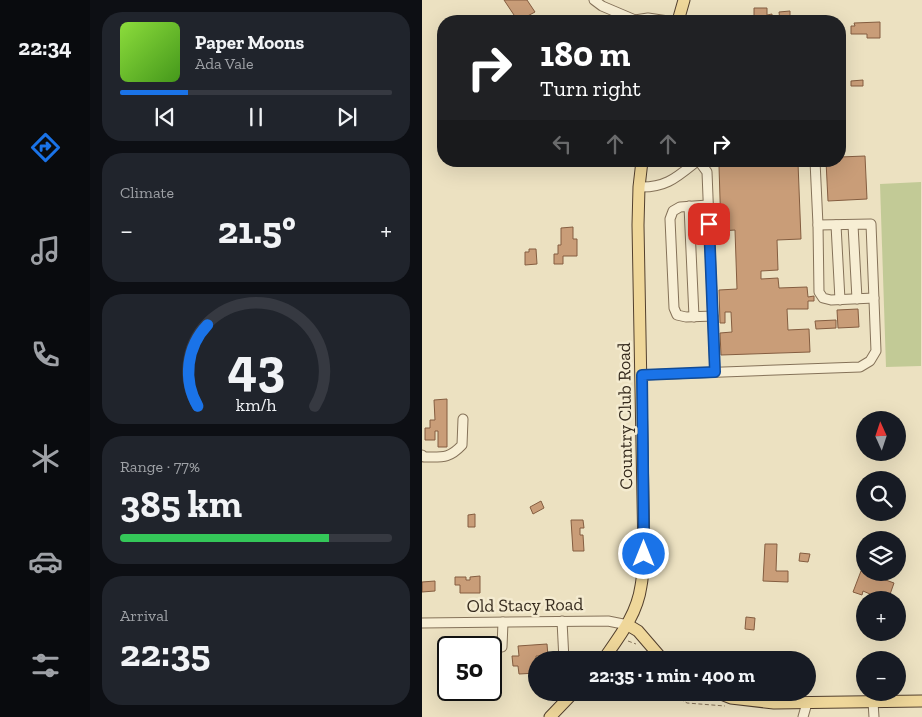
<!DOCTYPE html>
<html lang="en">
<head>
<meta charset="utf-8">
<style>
	body { margin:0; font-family:"Zilla Slab",serif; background:#20242c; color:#f1f3f6; height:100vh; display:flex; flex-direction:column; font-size:19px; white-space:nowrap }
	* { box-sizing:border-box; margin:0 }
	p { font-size:16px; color:#9ea1a6 }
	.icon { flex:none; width:28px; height:28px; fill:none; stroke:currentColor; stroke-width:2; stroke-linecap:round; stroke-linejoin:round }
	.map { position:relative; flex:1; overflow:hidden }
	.panel { display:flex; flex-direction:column; gap:12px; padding:12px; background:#0d0f14; width:332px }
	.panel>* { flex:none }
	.guide { position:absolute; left:15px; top:15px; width:409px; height:152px; border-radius:20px; box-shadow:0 5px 20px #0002; background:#202124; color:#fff; overflow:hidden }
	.needle { width:32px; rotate:357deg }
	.buttons { position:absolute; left:434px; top:411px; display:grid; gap:10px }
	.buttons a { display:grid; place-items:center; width:50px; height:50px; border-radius:50%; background:#171b24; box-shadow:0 5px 20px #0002; font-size:25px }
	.speed { position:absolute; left:15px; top:636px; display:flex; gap:10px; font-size:25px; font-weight:700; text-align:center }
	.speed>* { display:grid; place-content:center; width:65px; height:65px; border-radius:50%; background:#171b24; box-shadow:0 5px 20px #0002; line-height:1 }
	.speed .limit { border:2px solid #111; border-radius:8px; background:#fff; color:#111 }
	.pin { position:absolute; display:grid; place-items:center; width:42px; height:42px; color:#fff; margin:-21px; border-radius:10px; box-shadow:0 2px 8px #0006 }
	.me { position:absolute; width:55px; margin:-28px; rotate:0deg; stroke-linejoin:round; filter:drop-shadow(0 0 4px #0008) }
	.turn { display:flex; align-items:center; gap:18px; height:105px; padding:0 20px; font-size:22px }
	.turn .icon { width:65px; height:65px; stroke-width:2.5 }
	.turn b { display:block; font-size:35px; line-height:42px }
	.lanes { display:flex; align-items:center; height:48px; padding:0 20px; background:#0003; justify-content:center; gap:25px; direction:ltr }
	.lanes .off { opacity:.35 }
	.big { font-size:38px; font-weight:800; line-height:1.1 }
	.panel .widget { flex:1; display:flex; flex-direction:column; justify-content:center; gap:8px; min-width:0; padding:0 18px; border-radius:20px; background:#20242c }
	.panel .dial { align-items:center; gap:0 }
	.dial svg { height:130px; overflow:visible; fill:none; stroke:#363941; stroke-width:7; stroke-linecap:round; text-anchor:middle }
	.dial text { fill:#f1f3f6; stroke:none }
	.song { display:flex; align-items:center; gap:15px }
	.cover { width:60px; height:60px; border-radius:8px; background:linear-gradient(135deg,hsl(90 70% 55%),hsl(100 70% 35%)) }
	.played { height:5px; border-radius:2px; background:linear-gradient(90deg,#1a73e8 25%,#363941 25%) }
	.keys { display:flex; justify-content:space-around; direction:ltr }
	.heat { display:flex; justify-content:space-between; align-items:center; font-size:28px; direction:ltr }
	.charge { height:8px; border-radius:4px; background:linear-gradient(90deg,#34c759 77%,#363941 0) }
	.trip { position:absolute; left:106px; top:651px; width:288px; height:50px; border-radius:25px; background:#171b24; box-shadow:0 5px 20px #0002; font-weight:800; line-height:50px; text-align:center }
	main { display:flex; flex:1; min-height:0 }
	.tabs { display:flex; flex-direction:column; width:90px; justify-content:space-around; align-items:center; background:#090b0e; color:#9ea1a6 }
	.tabs .icon { width:35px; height:35px }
	.tabs .on { color:#1a73e8 }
	.tabs b { font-size:22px; color:#f1f3f6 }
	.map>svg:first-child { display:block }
</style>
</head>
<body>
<main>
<nav class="tabs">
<b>22:34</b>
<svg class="icon on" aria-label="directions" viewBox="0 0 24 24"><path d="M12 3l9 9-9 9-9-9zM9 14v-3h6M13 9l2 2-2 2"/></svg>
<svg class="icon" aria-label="music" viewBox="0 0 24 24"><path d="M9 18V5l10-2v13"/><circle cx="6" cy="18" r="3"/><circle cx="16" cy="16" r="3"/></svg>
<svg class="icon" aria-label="phone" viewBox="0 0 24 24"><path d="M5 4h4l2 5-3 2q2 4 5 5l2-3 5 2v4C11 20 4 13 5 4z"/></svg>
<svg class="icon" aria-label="climate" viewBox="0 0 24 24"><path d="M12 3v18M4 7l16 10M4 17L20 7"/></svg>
<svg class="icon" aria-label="car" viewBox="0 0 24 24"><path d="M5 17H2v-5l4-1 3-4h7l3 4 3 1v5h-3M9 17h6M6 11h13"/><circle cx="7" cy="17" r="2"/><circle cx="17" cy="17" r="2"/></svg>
<svg class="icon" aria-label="filters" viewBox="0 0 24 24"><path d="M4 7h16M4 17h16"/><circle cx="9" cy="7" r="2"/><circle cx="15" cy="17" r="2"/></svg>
</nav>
<section class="panel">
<div class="widget">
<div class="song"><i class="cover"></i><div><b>Paper Moons</b><p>Ada Vale</p></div></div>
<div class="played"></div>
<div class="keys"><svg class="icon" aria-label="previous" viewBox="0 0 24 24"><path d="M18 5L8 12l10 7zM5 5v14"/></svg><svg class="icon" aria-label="pause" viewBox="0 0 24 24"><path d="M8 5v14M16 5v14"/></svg><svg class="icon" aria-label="next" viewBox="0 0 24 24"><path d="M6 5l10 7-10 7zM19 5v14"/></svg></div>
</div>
<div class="widget"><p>Climate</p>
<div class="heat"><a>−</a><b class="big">21.5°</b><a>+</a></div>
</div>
<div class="widget dial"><svg viewBox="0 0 100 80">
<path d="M14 69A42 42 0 1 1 86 69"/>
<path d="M14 69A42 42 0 0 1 20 19" stroke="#1a73e8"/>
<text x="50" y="56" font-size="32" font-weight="700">43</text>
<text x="50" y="72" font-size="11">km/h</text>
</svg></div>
<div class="widget"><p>Range · 77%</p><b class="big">385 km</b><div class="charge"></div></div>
<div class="widget"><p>Arrival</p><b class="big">22:35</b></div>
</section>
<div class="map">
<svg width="500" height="717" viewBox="0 0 500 717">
	<rect width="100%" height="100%" fill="#ece1c1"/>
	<polygon fill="#c2ca96" points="499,182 499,366 464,367 458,184"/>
	<g fill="#c99d78" stroke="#845d40">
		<polygon points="82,0 105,0 113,12 96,21"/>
		<polygon points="332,8 345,8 345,15 350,14 350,21 332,21"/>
		<polygon points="368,11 368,21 358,21 357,12"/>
		<polygon points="458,22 458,38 445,38 445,34 429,34 429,26 433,26 432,23"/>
		<polygon points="441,80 441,86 429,86 429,81"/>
		<polygon points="443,156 445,199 406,201 404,161 418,161 418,157"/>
		<polygon points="376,163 379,239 355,240 356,270 339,271 339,279 356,278 357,288 385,287 386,297 392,296 392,301 386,301 386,309 365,309 366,330 387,329 388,352 299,355 298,333 310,332 309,312 303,312 303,323 298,323 297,290 315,289 313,230 299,231 297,166"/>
		<polygon points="151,227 151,239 155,239 155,256 141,256 141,264 132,264 132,254 136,254 136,245 139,245 139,228"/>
		<polygon points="107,249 114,249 115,264 103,265 103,252 107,252"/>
		<polygon points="436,309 437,327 416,328 415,310"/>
		<polygon points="414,320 414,328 394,329 393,321"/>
		<polygon points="25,399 25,447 16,447 16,431 13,431 13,440 3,440 3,428 8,428 8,420 13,420 12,400"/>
		<polygon points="119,501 122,508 111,514 108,507"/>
		<polygon points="53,514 53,527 46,527 46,515"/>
		<polygon points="149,520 161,520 162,528 158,528 158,535 161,535 162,551 151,551"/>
		<polygon points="343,544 355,544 354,571 366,571 366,582 341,581"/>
		<polygon points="378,553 388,554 386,562 377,561"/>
		<polygon points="439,571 472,583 466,600 455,600 447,597 448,594 441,591 440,595 431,592"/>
		<polygon points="58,576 58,593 38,593 38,585 33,585 33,577 44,577 44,580 48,580 48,577"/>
		<polygon points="13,581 13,591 0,592 0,582"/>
		<polygon points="324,617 333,618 332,630 323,629"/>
		<polygon points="125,644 126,656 114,656 115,673 97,674 96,666 91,666 90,656 97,656 96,646"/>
	</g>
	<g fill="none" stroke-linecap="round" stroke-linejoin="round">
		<defs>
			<g id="minor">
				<polyline points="172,0 180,6 213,20"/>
				<polyline points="215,21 213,20 226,18 246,21"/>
				<polyline points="277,161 285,172 293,372"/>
				<path d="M217,187c27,1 38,-10 58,-26"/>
				<polyline points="286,205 258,207 251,211 248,219 252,308 255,315 264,317 291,316"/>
				<polyline points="267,206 272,317"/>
				<polyline points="396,225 397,292 401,298 409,300 452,298"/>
				<polyline points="414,225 418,300"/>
				<polyline points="431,225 435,299"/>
				<polyline points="220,375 438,367 448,361 454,351 449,224 396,225 393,161"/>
				<path d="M0,455l2,2c18,0 25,2 38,-12l1,-26"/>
				<polyline points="140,621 142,660"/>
				<polyline points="0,623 186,621 206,625"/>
				<polyline points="80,647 81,622"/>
				<polyline points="451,702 452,717"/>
				<polyline points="381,717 385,703"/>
			</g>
			<g id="major">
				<polyline points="256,21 262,0"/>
				<polyline points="206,625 216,631 241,660"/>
				<path d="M181,660c16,-23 34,-45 38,-74 2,-10 2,-21 3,-31l-6,-330 1,-38 3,-26"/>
				<polyline points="294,692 309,698 352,703 500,701"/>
				<polyline points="128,717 152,692"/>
			</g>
		</defs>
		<use href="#minor" stroke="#857259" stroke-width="11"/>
		<use href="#major" stroke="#53402e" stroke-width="13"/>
		<g stroke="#857259" stroke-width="1" stroke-dasharray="4 2.5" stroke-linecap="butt">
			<polyline points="206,641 214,644"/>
			<polyline points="247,692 265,703 303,706"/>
		</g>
		<use href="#minor" stroke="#f7eed4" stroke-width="9"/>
		<use href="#major" stroke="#efd79a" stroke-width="11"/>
	</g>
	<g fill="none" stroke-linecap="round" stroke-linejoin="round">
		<defs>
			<polyline id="route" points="222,554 220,375 293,372 287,224"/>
		</defs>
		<use href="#route" stroke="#114b97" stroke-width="12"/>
		<use href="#route" stroke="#1a73e8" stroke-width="9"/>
	</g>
	<g text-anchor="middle" stroke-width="5" stroke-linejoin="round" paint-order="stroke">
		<g font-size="18" fill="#352a1d" stroke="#f4ebd0">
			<text transform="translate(203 416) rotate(-91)" y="6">Country Club Road</text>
			<text transform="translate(103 605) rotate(-1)" y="6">Old Stacy Road</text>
		</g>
	</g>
</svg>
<div class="buttons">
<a><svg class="needle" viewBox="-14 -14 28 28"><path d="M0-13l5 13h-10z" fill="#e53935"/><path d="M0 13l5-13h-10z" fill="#9ea1a6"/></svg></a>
<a><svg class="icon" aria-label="search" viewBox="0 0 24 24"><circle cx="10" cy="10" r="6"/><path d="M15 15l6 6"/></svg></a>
<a><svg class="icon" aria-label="layers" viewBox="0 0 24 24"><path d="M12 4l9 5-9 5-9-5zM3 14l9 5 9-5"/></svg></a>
<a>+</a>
<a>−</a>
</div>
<div class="speed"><div class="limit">50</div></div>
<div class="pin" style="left:287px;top:224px;background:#d93025"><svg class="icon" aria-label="arrive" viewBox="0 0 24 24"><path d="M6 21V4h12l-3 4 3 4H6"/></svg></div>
<svg class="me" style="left:222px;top:554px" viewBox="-20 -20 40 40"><circle r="17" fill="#1a73e8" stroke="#fff" stroke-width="3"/><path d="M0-11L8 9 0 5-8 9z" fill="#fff"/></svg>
<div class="trip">22:35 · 1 min · 400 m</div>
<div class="guide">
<div class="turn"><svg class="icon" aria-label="right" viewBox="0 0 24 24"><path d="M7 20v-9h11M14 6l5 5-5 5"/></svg><div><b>180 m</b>Turn right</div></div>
<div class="lanes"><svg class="icon off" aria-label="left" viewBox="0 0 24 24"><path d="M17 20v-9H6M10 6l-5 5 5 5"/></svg><svg class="icon off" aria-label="ahead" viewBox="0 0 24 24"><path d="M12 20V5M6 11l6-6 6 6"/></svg><svg class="icon off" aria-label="ahead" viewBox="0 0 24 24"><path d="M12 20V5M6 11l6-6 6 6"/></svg><svg class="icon" aria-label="right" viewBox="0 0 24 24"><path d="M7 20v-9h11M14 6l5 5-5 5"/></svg></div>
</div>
</div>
</main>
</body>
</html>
